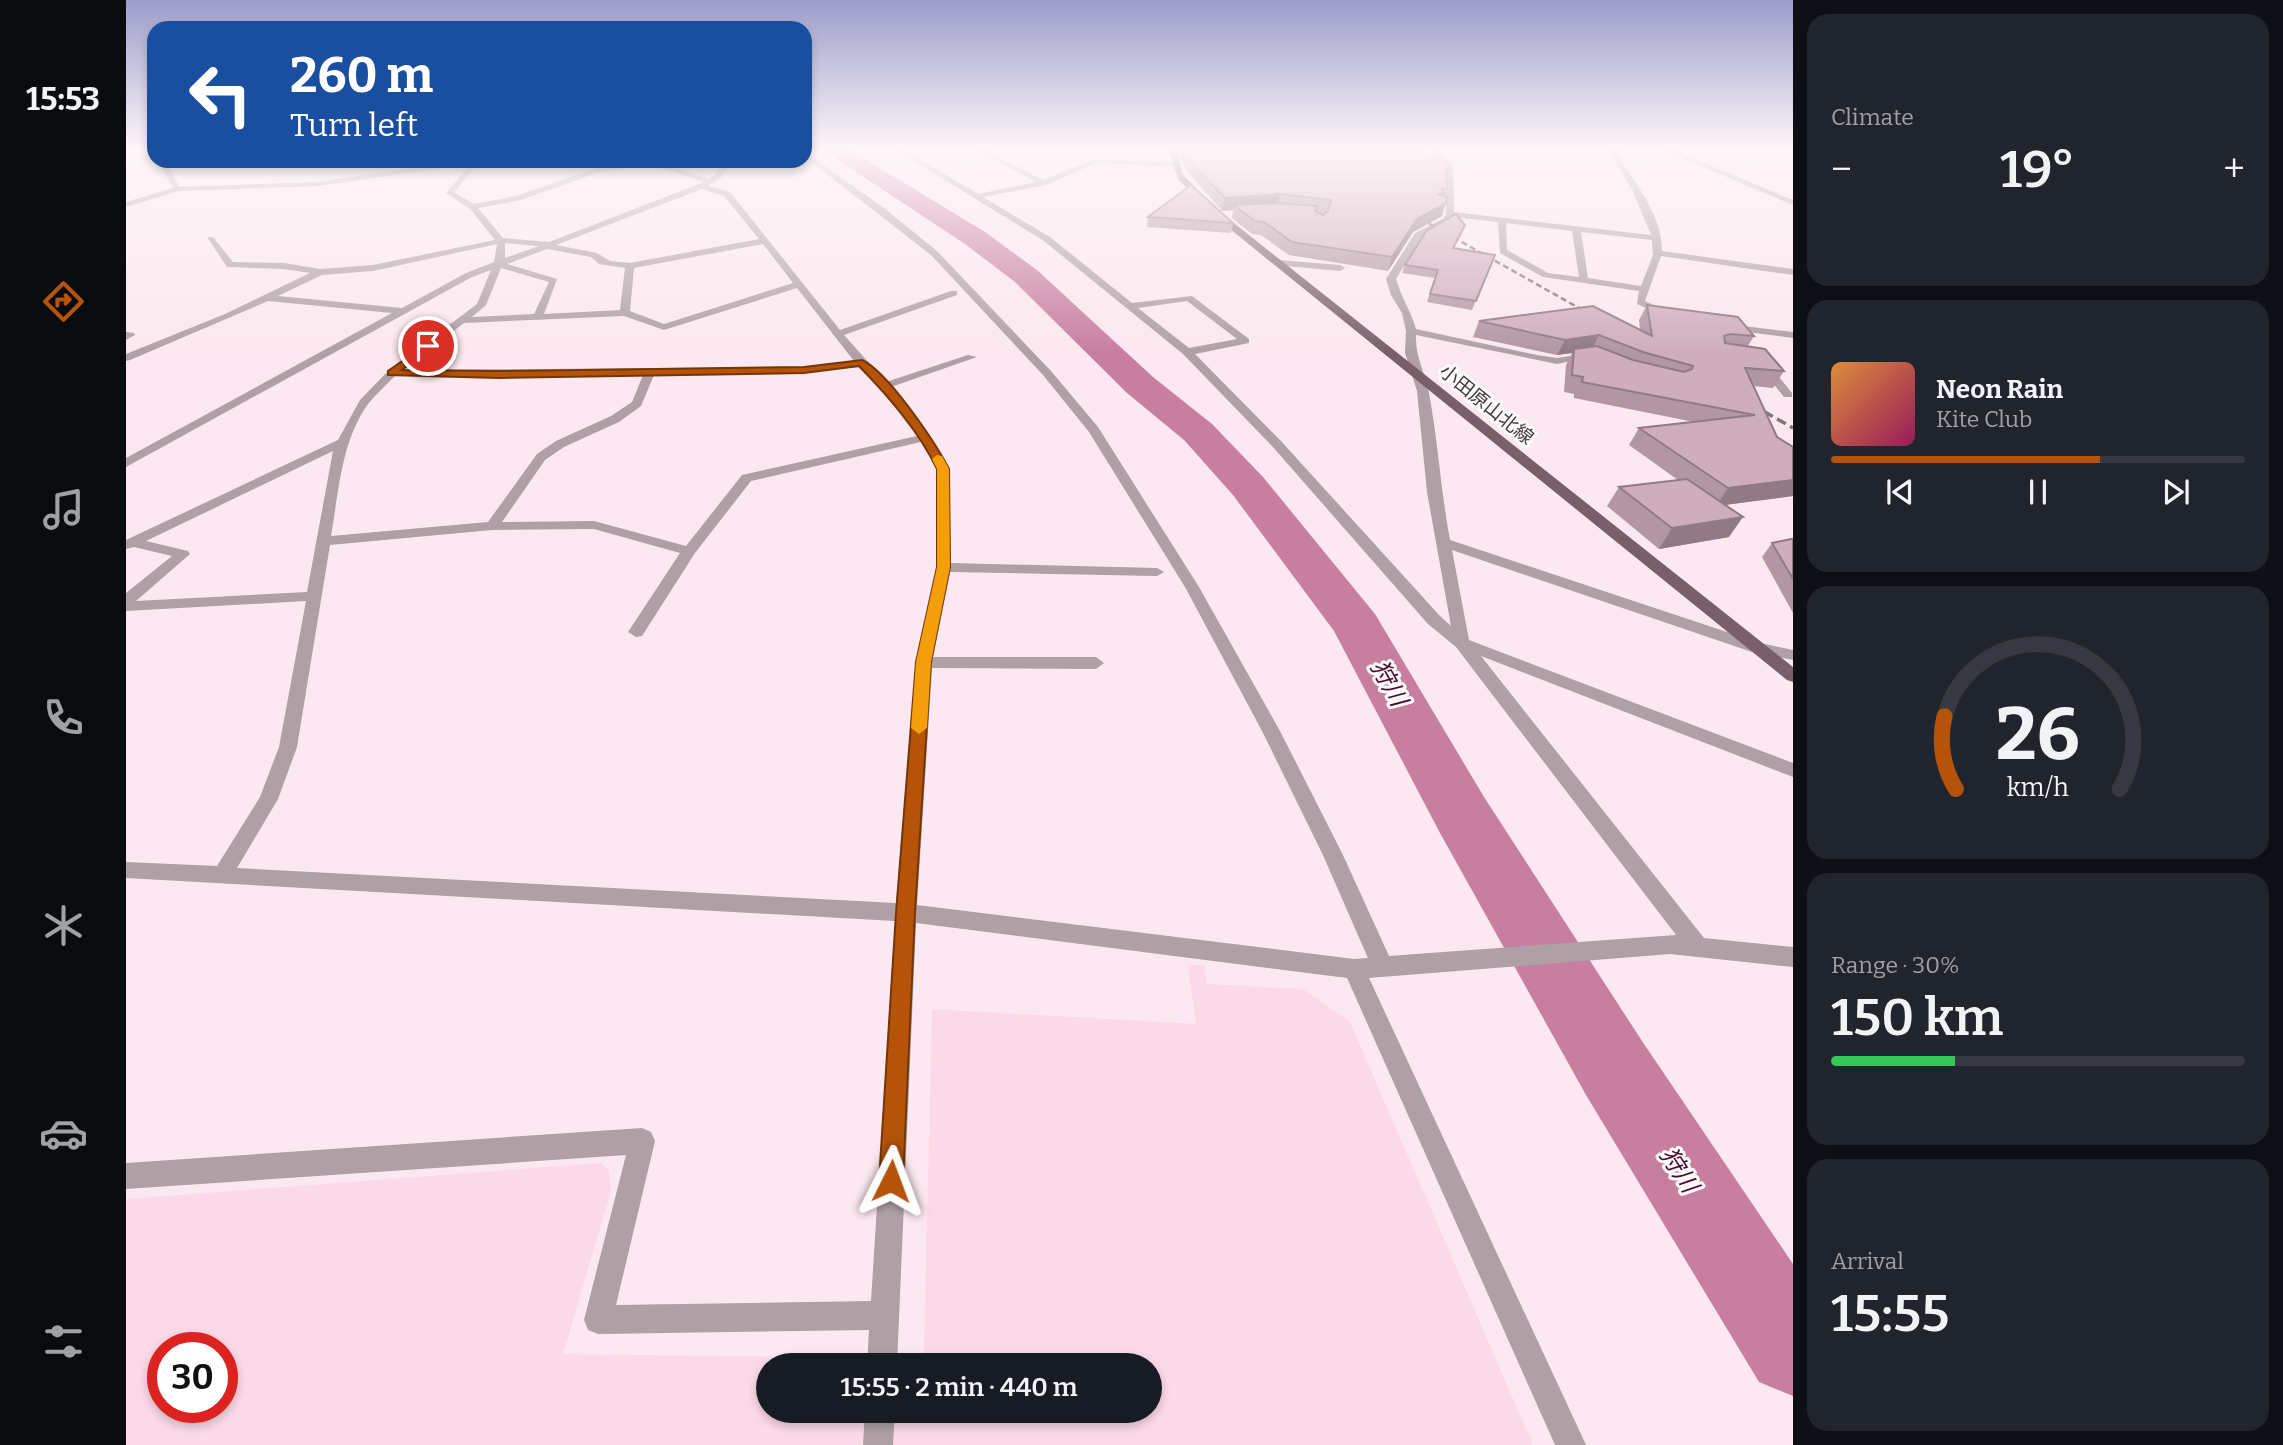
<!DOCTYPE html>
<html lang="en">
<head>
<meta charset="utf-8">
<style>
	body { margin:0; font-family:Bitter,"Noto Sans JP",serif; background:#20242c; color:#f1f3f6; height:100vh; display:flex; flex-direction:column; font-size:26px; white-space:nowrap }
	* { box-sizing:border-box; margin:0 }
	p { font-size:23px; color:#9ea1a6 }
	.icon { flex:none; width:38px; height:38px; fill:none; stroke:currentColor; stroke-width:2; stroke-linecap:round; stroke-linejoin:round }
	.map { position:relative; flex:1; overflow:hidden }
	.details { display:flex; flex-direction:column; gap:14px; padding:14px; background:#0d0f14; width:490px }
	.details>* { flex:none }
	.top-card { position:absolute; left:21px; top:21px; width:665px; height:147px; border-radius:21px; box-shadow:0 4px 10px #0003; background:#1a4fa0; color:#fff; overflow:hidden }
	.speed { position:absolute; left:21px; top:1332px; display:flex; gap:14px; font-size:35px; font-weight:700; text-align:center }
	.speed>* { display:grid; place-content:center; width:91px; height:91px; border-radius:50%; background:#171b24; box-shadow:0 4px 10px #0003; line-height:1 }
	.speed .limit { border:10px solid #d22; background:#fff; color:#111 }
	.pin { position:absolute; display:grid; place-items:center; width:60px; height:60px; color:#fff; margin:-30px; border:4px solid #fff; border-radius:50%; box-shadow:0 2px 7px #0007 }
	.me { position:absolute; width:77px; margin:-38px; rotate:3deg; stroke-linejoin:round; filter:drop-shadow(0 0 5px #0008) }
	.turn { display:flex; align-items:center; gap:24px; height:147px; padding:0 28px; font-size:32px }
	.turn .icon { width:91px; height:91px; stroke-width:2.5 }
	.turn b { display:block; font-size:49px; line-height:60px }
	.big { font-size:52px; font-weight:600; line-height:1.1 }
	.details .widget { flex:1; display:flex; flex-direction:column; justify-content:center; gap:10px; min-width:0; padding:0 24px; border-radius:21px; background:#20242c }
	.details .dial { align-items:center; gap:0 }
	.dial svg { height:182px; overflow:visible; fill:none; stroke:#363941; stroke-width:7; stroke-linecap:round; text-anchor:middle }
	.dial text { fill:#f1f3f6; stroke:none }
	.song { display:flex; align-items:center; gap:21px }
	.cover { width:84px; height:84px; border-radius:10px; background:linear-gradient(135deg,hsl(30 70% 55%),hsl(330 70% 35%)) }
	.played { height:7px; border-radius:4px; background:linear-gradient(90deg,#b45309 65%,#363941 65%) }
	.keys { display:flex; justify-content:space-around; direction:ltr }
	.heat { display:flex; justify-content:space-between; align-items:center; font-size:38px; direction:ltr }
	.charge { height:10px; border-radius:5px; background:linear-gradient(90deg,#34c759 30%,#363941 0) }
	.trip { position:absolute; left:630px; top:1353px; width:406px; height:70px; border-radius:35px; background:#171b24; box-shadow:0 4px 10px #0003; font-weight:600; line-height:70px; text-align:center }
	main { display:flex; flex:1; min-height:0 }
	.tabs { display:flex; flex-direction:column; width:126px; justify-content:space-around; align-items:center; background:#090b0e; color:#9ea1a6 }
	.tabs .icon { width:49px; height:49px }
	.tabs .active { color:#b45309 }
	.tabs b { font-size:32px; color:#f1f3f6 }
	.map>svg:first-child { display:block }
</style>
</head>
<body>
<main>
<nav class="tabs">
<b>15:53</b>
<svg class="icon active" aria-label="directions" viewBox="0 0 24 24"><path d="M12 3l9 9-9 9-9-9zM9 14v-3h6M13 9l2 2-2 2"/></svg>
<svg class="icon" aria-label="music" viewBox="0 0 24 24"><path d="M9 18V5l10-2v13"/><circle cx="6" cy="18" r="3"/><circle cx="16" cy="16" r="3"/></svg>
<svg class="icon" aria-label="phone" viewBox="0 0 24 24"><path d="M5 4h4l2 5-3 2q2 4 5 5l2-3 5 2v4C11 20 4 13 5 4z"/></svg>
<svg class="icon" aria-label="climate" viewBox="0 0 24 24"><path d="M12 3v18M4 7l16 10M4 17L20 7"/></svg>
<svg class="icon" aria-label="car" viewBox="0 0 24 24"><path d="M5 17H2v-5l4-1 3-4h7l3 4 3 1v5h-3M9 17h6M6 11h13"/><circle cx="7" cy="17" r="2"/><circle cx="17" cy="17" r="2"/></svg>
<svg class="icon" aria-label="filters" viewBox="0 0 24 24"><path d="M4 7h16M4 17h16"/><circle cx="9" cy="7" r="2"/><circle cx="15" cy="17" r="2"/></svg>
</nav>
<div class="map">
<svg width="1667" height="1445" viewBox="0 0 1667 1445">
	<rect width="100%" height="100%" fill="#fce8f0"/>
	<path fill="#fbd9e7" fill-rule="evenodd" d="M1062,965h16l3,19 96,5 47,33 183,423h-1407v-246l475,-36 8,8 2,20 -48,163 319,4 42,-2 8,-347 264,15zM37,1348h59v59h-59zM642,1365h382v45h-382z"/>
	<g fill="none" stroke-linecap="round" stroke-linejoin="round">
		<polygon fill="#c77e9f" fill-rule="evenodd" points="697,150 724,150 859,232 911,270 1027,377 1086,424 1137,477 1249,614 1358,797 1516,1041 1667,1264 1667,1396 1633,1382 1460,1095 1314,833 1208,631 1107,495 1058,440 1001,393 889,282 839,244"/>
		<g fill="#aea0a5" fill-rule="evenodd">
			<path d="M770,150h8l74,44 58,-12 -60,-32h9l58,30 52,-21 85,4 -3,4 -81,-4 -50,22 -63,12 67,40 82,66 60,-7 57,43v4l-54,11 85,86 160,176 11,10 -24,-134 -10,-101 -12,-38 1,-22 -4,-18 -11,-18 -5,-16 29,-46 29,-15 2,-4 -1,-49 -8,-6 -5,-9h7l3,7 11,7 1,48 197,23 -19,-46 -23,-37 12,-2 -5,3c19,29 47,64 46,98l131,18v6l-132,-19 -16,45 24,11v4l-3,1 -29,-13 2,-13 -96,-14 -43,-24 -2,-31 -45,-5 -3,5 -29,15 -25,42c5,18 15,32 20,50l121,26 20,3 32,-5 5,3 -37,8 -141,-29c-1,22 9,37 13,58 9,49 12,99 21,147l310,103 33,7v10l-41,-8 -300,-102 17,90 324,123v14l-312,-121 223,282 89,9v20l-123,-13 -301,24 217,467h-31l-208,-467 -431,-55 -19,442h-30l2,-35 -271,4 -10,-4 -4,-10 42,-165 -500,34v-26l516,-35 9,4 4,9 -39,164 255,-4 24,-380 -769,-43v-16l91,4 43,-69 19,-50 27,-146 -180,10v-18l46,-37 -38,-9 -8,2v-9l212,-100 22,-40 28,-29 89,-67 14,-34 -19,7 -346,190v-9l266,-145 -124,-12 -138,59 -4,1v-7l99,-40 85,-41 -26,-4 -57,-2 -20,-30h6l20,25 51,1 36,6 53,-4 122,-25 -25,-31 -24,-16 25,-29 -153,22 -140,5 -52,16v-5l47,-14 -15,-27h8l13,26 139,-5 143,-21h20l-27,31 20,12 42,-8 77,-27 49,-8h17l49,18 8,-5 8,-13h8l-10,16 -14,9 22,6 110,138 111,-39h6v4l-113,40 42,47 82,-27 9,2 -86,30 38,48 20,34 2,94 206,5 7,4 -7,4 -207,-4 -17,85h163l8,6 -8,6 -164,-1 -15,237 437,54 14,-1 -46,-105 -60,-122 -77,-144 -96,-155 -46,-57 -112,-120 -126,-98v-5l79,56 53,43 114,120 47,56 101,160 81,144 62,122 47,103 287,-21 -220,-288 -28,-23 -156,-178 -89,-92 -139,-113zM523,164l55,18 -155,60 -46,-4 -25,-30 43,-8 76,-27zM576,189l22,7 35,43 -129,24 -20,-2 -13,-8 -41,-8zM1380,223l66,8 7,46 -31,-4 -41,-23zM1455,232l71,8 1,15 -12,31 -53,-8zM379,243l34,3 -34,12zM371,244l-3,18 -28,11 -64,35 -124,-12 44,-21 51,-4zM637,244l30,39 -129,41 -34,-13 4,-43zM421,249l44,8 8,7 26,4 -5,42 -76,4 13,-35 -50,-15zM375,268l48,14 -15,32 -62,3 14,-12zM671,288l57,73 -50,6 -401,3 61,-47 160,-7 40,14zM1061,301l50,38 -48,9 -51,-40zM732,367l22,21 37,48 -175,39 -56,71 -92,-25 -92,1 43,-62 19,-13 55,-25 22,-16 13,-31 150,-2zM517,375l-11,27 -21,14 -55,25 -19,13 -49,68 -157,14c8,-45 10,-94 37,-132 8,-10 18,-19 27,-28zM795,442l16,27v98l-21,95 -20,241 -659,-35 41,-69 19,-52 33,-202 162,-15 102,-1 86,24 -52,79 8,5 6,-1 53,-83 56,-72zM207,451l-26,141 -171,9 54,-47 -2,-3 -42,-10z"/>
			<polygon points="1537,150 1547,150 1667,200 1667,205"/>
			<polygon points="151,161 159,161 159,164 152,166"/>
			<polygon points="1153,260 1214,265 1219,268 1214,271 1150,265 1149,263"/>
			<polygon points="1601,324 1667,332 1667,338 1597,329 1596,327"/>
			<polygon points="0,332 8,333 9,335 0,340"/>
			<polygon points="1632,361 1640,361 1666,393 1666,397 1658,397 1632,365"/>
			<polygon points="739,1410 769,1410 767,1445 737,1445"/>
		</g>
		<polygon fill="#785f6a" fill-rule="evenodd" points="1043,150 1050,150 1058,176 1094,212 1667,667 1667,682 1661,680 1088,216 1052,179"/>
		<polyline stroke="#83737a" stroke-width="2.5" stroke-dasharray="6 3.5" stroke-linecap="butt" points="1286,214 1469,317"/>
		<polyline stroke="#83737a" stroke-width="3.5" stroke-dasharray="10 5" stroke-linecap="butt" points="1625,404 1667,428"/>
	</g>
	<g fill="#b296a2">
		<polygon points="1052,150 1296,150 1321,189 1319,196 1316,216 1287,232 1262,271 1163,255 1135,235 1126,234 1106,218 1107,210 1096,211 1059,169"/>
		<polygon points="1022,217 1107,223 1105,233 1021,227"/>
		<polygon points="1336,233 1328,248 1369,255 1346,310 1301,302 1309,278 1276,273 1279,265"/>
		<polygon points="1521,305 1628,336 1622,346 1658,371 1647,388 1627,386 1667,496 1599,505 1603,537 1533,549 1481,506 1493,487 1552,480 1503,445 1513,428 1568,422 1448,398 1448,394 1438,392 1440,365 1446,353 1431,355 1347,337 1353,321 1514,330 1513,320"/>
		<polygon points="1667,539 1667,613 1636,557 1646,543"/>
	</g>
	<g fill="#917a84">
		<polygon points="1154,194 1151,206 1108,205 1107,210 1096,211 1099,198"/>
		<polygon points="1320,203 1316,216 1287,232 1262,271 1266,257 1291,219"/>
		<polygon points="1473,335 1465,351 1448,349 1446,353 1431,355 1439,340"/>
		<polygon points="1667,480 1667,496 1590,506 1602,488"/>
		<polygon points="1617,517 1603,537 1533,549 1546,528"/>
	</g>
	<g fill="#cfaebc" stroke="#917a84" stroke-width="2">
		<polygon points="1058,150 1296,150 1309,160 1320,160 1321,189 1315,189 1318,193 1311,194 1322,197 1320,203 1291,219 1266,257 1166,242 1138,222 1129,221 1108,205 1154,203 1190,206 1189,211 1197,215 1202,211 1205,200 1154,194 1099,198 1060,157"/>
		<polygon points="1065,185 1107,223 1022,217"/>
		<polygon points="1330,214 1339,225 1327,248 1369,255 1350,301 1304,294 1312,270 1279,265 1300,231"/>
		<polygon points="1521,305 1612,317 1628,336 1604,334 1598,336 1599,343 1639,349 1658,371 1619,368 1651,437 1667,447 1667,480 1602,488 1513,428 1629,415 1456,382 1457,377 1446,375 1448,349 1471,346 1507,360 1558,372 1566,369 1567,366 1517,352 1473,335 1439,340 1353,321 1467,306 1526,336"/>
		<polygon points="1561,479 1617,517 1546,528 1493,487"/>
		<polygon points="1665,539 1667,539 1667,579 1646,543"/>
	</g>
	<linearGradient id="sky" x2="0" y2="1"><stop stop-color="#9b9ecb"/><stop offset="0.42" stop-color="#fef5f8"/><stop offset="1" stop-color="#fef5f8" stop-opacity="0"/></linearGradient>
	<rect width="1667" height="353" fill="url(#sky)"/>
	<path fill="#b45309" stroke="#753606" stroke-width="2" d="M302,343l3,1v4l-29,22 97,1 305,-4 58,-7c26,12 73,82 87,109l1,98 -19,95 -16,251 -12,268 -3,8 -9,3 -8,-3 -4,-8 17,-268 20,-251 21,-95v-98c-19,-39 -48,-72 -78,-103l-55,7 -305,5 -111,-3v-4z"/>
	<polygon fill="#f59e0b" points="811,455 816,456 823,469 824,567 805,662 801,728 793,734 785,728 790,662 811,567 811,469 806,459"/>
	<g text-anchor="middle" stroke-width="6" stroke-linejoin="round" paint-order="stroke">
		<g font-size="19" fill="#45373d" stroke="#fbfbfb">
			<text transform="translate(1361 404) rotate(39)" y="7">小田原山北線</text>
		</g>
		<g font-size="24" font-style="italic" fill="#4b092f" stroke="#fbfbfb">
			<text transform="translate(1263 683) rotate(61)" y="8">狩川</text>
			<text transform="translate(1553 1170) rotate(57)" y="8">狩川</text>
		</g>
	</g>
</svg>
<div class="speed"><div class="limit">30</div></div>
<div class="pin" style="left:302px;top:346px;background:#d93025"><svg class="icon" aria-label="arrive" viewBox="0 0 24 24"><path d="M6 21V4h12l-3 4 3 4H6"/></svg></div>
<svg class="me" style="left:765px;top:1181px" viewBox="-20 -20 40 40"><path d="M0-17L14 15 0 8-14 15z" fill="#b45309" stroke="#fff" stroke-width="4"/></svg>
<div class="trip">15:55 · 2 min · 440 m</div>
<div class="top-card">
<div class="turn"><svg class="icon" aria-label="left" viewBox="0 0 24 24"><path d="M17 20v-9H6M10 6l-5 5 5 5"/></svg><div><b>260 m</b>Turn left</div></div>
</div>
</div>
<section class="details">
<div class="widget"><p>Climate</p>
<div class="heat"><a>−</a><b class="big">19°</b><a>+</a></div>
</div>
<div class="widget">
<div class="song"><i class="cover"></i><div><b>Neon Rain</b><p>Kite Club</p></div></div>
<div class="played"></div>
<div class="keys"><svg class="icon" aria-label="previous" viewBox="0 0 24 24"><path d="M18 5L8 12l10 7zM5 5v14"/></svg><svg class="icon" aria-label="pause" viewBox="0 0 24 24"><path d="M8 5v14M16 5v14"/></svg><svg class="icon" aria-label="next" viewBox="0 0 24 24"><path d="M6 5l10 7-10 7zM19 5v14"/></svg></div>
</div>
<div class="widget dial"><svg viewBox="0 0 100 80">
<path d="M14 69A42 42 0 1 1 86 69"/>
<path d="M14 69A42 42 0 0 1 9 37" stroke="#b45309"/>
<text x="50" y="56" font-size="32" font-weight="700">26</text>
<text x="50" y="72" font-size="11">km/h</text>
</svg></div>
<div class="widget"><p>Range · 30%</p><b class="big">150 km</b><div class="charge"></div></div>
<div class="widget"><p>Arrival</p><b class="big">15:55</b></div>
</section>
</main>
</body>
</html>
